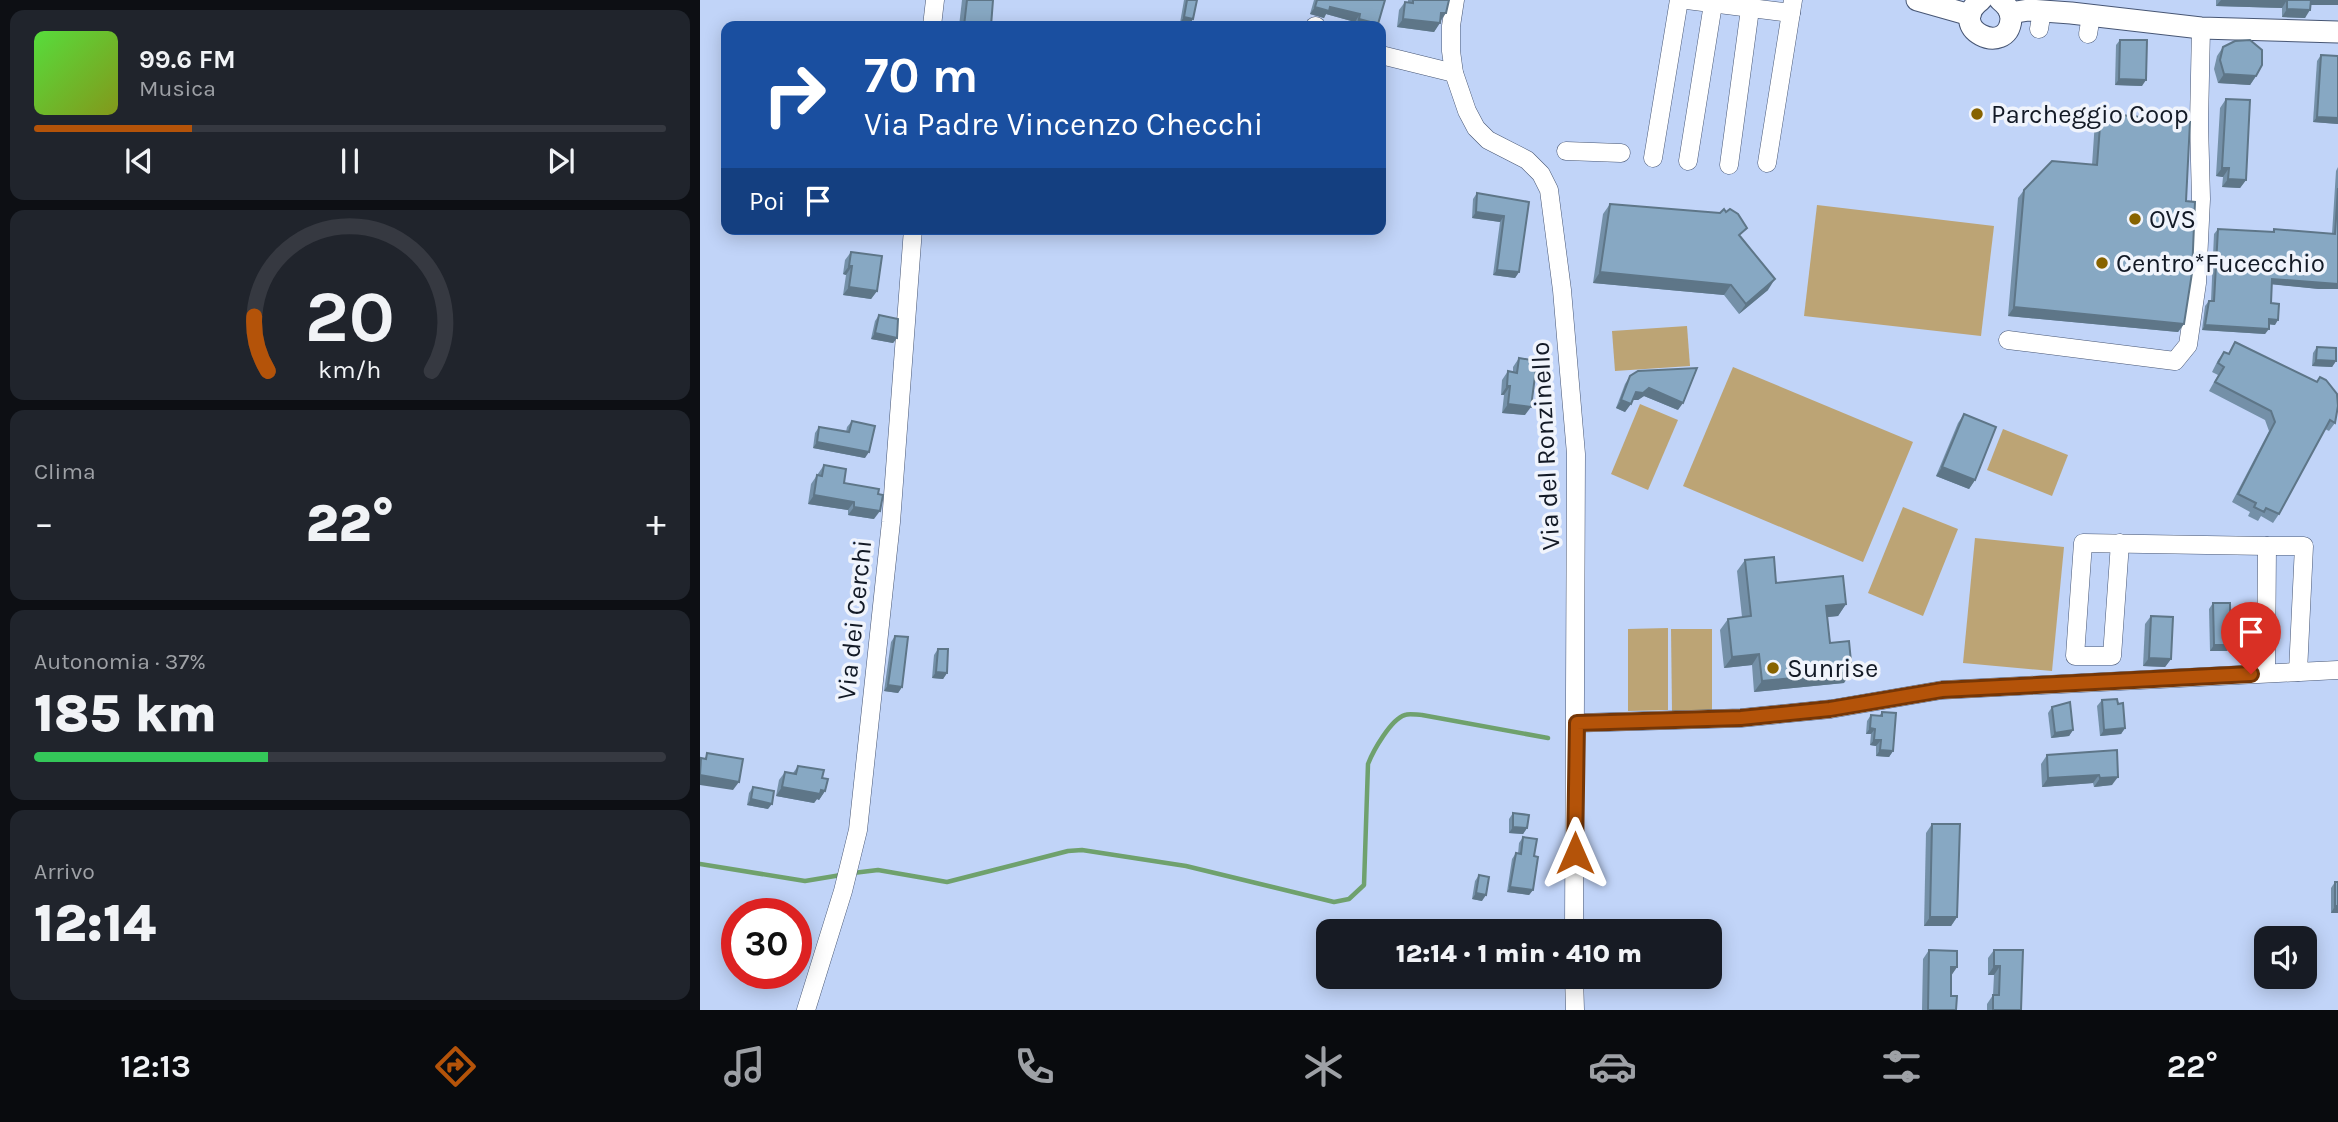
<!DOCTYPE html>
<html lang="it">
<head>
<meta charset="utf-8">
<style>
	body { margin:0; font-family:Karla,sans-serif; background:#20242c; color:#f1f3f6; height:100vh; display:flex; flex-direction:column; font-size:26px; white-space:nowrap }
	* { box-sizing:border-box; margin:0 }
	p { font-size:23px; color:#9ea1a6 }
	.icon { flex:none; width:38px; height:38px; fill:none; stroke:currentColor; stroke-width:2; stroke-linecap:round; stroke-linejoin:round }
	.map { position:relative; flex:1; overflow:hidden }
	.sheet { display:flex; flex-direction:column; gap:10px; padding:10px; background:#0d0f14; width:700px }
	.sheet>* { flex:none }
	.hud { position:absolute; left:21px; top:21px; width:665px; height:214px; border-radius:14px; box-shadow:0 4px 18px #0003; background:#1a4fa0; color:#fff; overflow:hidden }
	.buttons { position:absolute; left:1554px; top:926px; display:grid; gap:14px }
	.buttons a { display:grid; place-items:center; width:63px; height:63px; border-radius:14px; background:#171b24; box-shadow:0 4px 18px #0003; font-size:35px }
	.speed { position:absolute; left:21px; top:898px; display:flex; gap:14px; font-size:35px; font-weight:700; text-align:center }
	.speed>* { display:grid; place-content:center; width:91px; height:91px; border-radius:50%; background:#171b24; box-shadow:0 4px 18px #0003; line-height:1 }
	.speed .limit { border:10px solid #d22; background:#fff; color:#111 }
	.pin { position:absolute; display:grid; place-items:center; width:60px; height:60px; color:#fff; margin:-72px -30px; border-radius:50% 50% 50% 0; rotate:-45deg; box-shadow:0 0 7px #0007 }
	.pin .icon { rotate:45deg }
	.me { position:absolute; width:77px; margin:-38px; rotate:0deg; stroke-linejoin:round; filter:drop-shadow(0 0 5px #0008) }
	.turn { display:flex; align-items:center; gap:24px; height:147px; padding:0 28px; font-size:32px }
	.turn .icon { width:91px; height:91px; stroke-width:2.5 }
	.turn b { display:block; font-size:49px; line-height:60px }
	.then { display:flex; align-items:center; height:66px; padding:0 28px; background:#0003; gap:14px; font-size:26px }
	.big { font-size:52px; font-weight:800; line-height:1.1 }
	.sheet .widget { flex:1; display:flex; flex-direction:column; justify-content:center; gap:10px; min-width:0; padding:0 24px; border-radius:14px; background:#20242c }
	.sheet .dial { align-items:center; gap:0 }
	.dial svg { height:182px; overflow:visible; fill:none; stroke:#363941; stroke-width:7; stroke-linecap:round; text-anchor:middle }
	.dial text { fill:#f1f3f6; stroke:none }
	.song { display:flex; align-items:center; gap:21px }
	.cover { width:84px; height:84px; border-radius:10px; background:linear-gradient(135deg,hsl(110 70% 55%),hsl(70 70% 35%)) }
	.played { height:7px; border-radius:4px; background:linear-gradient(90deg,#b45309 25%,#363941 25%) }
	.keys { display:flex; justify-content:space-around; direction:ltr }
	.heat { display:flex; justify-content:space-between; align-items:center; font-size:38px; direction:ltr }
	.charge { height:10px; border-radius:5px; background:linear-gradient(90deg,#34c759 37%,#363941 0) }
	.trip { position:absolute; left:616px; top:919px; width:406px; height:70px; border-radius:14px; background:#171b24; box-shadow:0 4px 18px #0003; font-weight:800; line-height:70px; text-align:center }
	.tab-bar { display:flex; height:112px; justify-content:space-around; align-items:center; background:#090b0e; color:#9ea1a6 }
	.tab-bar .icon { width:49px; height:49px }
	.tab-bar .current { color:#b45309 }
	.tab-bar b { font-size:32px; color:#f1f3f6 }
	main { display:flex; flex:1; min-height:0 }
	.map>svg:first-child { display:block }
</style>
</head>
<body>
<main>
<section class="sheet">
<div class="widget">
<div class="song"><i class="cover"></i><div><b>99.6 FM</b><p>Musica</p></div></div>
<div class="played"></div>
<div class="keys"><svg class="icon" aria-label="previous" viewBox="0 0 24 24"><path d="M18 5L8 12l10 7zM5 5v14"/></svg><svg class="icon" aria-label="pause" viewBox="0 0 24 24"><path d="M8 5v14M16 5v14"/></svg><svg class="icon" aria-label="next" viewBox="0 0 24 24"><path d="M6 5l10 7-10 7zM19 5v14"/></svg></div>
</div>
<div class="widget dial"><svg viewBox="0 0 100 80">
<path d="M14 69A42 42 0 1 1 86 69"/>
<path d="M14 69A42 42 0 0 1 8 45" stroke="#b45309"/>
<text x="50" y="56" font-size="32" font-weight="700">20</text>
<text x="50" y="72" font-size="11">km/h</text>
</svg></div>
<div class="widget"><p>Clima</p>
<div class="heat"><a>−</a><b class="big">22°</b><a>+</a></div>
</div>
<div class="widget"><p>Autonomia · 37%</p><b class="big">185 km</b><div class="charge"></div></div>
<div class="widget"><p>Arrivo</p><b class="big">12:14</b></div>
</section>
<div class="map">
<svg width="1638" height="1010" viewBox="0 0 1638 1010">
	<rect width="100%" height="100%" fill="#c1d4f8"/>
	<g fill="#bca475">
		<polygon points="1117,205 1294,226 1281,336 1104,316"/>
		<polygon points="987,326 990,366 915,371 912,331"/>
		<polygon points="1033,367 1213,442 1163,562 983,486"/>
		<polygon points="940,404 978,420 948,490 911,474"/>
		<polygon points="1303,429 1368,455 1352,496 1287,470"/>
		<polygon points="1203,507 1258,529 1223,616 1168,593"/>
		<polygon points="1275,538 1364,547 1352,671 1263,663"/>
		<polygon points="968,628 968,710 928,711 928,629"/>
		<polygon points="971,629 1012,629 1012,712 972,712"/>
	</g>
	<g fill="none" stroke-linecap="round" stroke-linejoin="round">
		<g stroke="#6fa16d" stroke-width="4.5">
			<polyline points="0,864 105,881 141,875"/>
			<path d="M153,873l25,-3 69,12 121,-31 14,-1 104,16 148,36 15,-3 15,-14 4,-121c5,-13 23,-45 37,-49 4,-2 12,0 17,0l126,23"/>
		</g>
		<defs>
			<g id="minor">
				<polyline points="755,0 751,26 751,51 754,73 767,111 776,128 788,140 827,160 841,174 849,190 862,290 876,454 874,931"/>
				<polyline points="987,0 1091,13"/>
				<polyline points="232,26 235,0"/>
				<polyline points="615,26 616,26"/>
				<polyline points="1339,29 1342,11"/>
				<polyline points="1388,34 1391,16"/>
				<polyline points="681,55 754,73"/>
				<polyline points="866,151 921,153"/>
				<polyline points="953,158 979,0"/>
				<polyline points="988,161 1013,4"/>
				<polyline points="1067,163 1093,0"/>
				<polyline points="1029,165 1050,9"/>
				<polyline points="1308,340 1475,361 1488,345 1497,283 1501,199 1499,123 1501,28"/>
				<polyline points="1420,543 1412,656 1375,656 1383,543 1567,546"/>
				<polyline points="1566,673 1567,546 1604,546 1598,672"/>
				<polyline points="877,723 1041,718 1131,709 1242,690 1638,670"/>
				<polyline points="874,976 875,1010"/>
				<polyline points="106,1010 143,891 158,830 191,522 213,229"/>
			</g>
			<g id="major">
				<polyline points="1217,0 1270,15"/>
				<path d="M1281,0c-37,28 27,59 30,19 0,-9 -5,-14 -11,-19"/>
				<polyline points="1310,13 1329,10 1371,13 1501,28 1638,32"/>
			</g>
		</defs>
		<use href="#minor" stroke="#475674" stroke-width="19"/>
		<use href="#major" stroke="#475674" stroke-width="23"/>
		<use href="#minor" stroke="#fff" stroke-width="18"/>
		<use href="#major" stroke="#fff" stroke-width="21"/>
	</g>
	<g fill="#7490a8">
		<polygon points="262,0 293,0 291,26 259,26"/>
		<polygon points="484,0 497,0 493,19 489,25 480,23"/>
		<polygon points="614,0 685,0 677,26 653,26 655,22 626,14 624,18 610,14"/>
		<polygon points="708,0 749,0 740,22 734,32 697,27 699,10 705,2 708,2"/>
		<polygon points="1516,0 1638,0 1610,5 1605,18 1582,17 1582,8 1516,6"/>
		<polygon points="1420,40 1442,86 1415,85 1416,45"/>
		<polygon points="1523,47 1556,76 1550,85 1518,83 1514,69 1517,56"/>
		<polygon points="1621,55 1638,56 1638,124 1613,122 1617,61"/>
		<polygon points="1526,99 1546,180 1540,188 1522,187 1523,177 1516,176 1520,108"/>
		<polygon points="1401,113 1486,201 1484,324 1478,332 1308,316 1318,198 1324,190 1392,165 1395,121"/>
		<polygon points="1638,167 1638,289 1619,289 1572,284 1571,303 1575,325 1569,324 1565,334 1502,330 1505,306 1509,301 1511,301 1514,234 1518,229 1572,232 1574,229 1632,234 1636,171"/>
		<polygon points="777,193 829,202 819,272 815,278 793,275 800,222 772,218 773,199"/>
		<polygon points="910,204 1041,237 1068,290 1039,314 1024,295 893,283 903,214"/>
		<polygon points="151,252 177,291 171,299 143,295 146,275 143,274 145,260"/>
		<polygon points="179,315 197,338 193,343 171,339 175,321"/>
		<polygon points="1535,342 1616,382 1620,377 1635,423 1629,431 1625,429 1579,514 1573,523 1561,516 1558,521 1548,516 1550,512 1532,502 1569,431 1565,420 1509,391 1518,375 1512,372 1518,360 1524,352 1528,354"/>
		<polygon points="1617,347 1636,361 1632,367 1612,366 1613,353"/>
		<polygon points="819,358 825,415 802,413 804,395 801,395 802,380 808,371 813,372 813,367"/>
		<polygon points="930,376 978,410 944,396 938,400 933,400 925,412 916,408 925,384"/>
		<polygon points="1264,414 1275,480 1269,489 1236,476 1258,423"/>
		<polygon points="152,421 165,458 113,448 115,433 119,427 146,432 147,427"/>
		<polygon points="124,465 144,483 174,519 148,515 148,510 108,504 111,484"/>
		<polygon points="1045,560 1076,583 1146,604 1138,616 1127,617 1130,643 1144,683 1054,692 1052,665 1024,668 1020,630 1028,619 1042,617 1037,571"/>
		<polygon points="1513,603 1531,645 1527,651 1510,651 1509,609"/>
		<polygon points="1451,616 1471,659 1465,667 1443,666 1445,624"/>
		<polygon points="195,636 202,687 198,693 184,691 191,642"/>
		<polygon points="238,649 247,673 243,679 232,678 234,655"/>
		<polygon points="1402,700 1418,704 1425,728 1421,734 1400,736 1397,706"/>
		<polygon points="1352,707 1373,730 1369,736 1351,738 1348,713"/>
		<polygon points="1182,712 1193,751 1189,757 1176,756 1176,746 1170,745 1171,734 1166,734 1167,721 1171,715 1179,716"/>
		<polygon points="1417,750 1412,785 1394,787 1393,783 1342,787 1341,764 1347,755"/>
		<polygon points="98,766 122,778 125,791 119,800 117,799 114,803 76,796 79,780 85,772 93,773"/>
		<polygon points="53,787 68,809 47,805 49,793"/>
		<polygon points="813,813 827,828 823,834 809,833 809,819"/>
		<polygon points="1232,824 1257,917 1251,926 1224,926 1226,833"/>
		<polygon points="823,837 833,890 829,895 807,892 812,859 816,853 818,854 819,843"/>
		<polygon points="779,875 782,901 772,899 775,881"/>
		<polygon points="1635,882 1638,913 1631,913 1631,888"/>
		<polygon points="1229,950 1257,967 1251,975 1251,996 1256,1010 1222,1010 1223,959"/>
		<polygon points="1294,950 1321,1010 1287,1010 1287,1004 1293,995 1294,975 1288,975 1288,958"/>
	</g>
	<g fill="#5e7688">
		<polygon points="1521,0 1587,0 1582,8 1516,6"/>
		<polygon points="1609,0 1638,0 1638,5 1605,5"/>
		<polygon points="615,7 630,7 660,14 655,22 626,14 624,18 610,14"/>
		<polygon points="1587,9 1610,10 1605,18 1582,17"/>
		<polygon points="741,13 746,13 740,22"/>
		<polygon points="484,17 493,19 489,25 480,23"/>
		<polygon points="659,19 678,24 677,26 654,26"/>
		<polygon points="703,19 740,23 734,32 697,27"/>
		<polygon points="1524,74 1556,76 1550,85 1518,83"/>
		<polygon points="1419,79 1446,80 1442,86 1415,85"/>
		<polygon points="1617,117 1638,118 1638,124 1613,122"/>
		<polygon points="1522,168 1529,168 1523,177 1516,176"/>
		<polygon points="1528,179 1546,180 1540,188 1522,187"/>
		<polygon points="776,212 804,216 800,222 772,218"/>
		<polygon points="149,266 152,266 146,275 143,274"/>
		<polygon points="797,270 819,272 815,278 793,275"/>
		<polygon points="900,272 1031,285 1024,295 893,283"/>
		<polygon points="1075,279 1068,290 1039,314 1046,304"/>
		<polygon points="1572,279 1638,284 1638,289 1619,289 1569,284"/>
		<polygon points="149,287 177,291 171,299 143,295"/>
		<polygon points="1314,307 1484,324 1478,332 1308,316"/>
		<polygon points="1569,319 1578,320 1575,325 1566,324"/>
		<polygon points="1505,325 1569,329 1565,334 1502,330"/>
		<polygon points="175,333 197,338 193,343 171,339"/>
		<polygon points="1616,360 1636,361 1632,367 1612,366"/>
		<polygon points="807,386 810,386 804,395 801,395"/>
		<polygon points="949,388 983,403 978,410 944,396 938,400 931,400 936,392"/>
		<polygon points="921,400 931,404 925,412 916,408"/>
		<polygon points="808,404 831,407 825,415 802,413"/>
		<polygon points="117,442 169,452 165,458 113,448"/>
		<polygon points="1242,467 1275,480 1269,489 1236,476"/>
		<polygon points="114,495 154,502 148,510 108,504"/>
		<polygon points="154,507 180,511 174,519 148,515"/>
		<polygon points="1146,604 1138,616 1118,618 1126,606"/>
		<polygon points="1514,645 1531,645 1527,651 1510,651"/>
		<polygon points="1059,654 1052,665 1024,668 1032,657"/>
		<polygon points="1449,658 1471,659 1465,667 1443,666"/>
		<polygon points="236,672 247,673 243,679 232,678"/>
		<polygon points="1152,672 1144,683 1054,692 1062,681"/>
		<polygon points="188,685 202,687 198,693 184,691"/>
		<polygon points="1170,728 1175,729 1171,734 1166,734"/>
		<polygon points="1425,728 1421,734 1400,736 1404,730"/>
		<polygon points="1373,730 1369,736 1351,738 1355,733"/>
		<polygon points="1174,740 1181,740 1176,746 1170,745"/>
		<polygon points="1180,750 1193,751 1189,757 1176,756"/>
		<polygon points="0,775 39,782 33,790 0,785"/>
		<polygon points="1399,775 1393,783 1342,787 1348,778"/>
		<polygon points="1418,777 1412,785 1394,787 1400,778"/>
		<polygon points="82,787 121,790 125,791 119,800 117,799 114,803 76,796"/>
		<polygon points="51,799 72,804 68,809 47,805"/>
		<polygon points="813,827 827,828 823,834 809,833"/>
		<polygon points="810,887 833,890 829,895 807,892"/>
		<polygon points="776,893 786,895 782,901 772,899"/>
		<polygon points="1635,906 1638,906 1638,913 1631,913"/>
		<polygon points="1230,917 1257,917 1251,926 1224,926"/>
		<polygon points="1294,966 1300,966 1294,975 1288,975"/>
		<polygon points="1251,967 1257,967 1251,976"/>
	</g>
	<g fill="#87a8c3" stroke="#5e7688" stroke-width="2">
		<polygon points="267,0 293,0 291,26 264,26"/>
		<polygon points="487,0 497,0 493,19 484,17"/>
		<polygon points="617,0 685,0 678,24 659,19 660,14 630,7 629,11 615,7"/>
		<polygon points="713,0 749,0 746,13 741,13 740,23 703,19 705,2 713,3"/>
		<polygon points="1582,0 1611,0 1610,10 1587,9 1587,0"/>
		<polygon points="1420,40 1447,40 1446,80 1419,79"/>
		<polygon points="1550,40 1562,50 1562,65 1556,76 1524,74 1520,60 1523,47 1535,41"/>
		<polygon points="1621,55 1638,56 1638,118 1617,117"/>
		<polygon points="1526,99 1550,100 1546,180 1528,179 1529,168 1522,168"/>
		<polygon points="1401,113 1490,122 1486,201 1495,202 1492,273 1484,324 1314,307 1324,190 1352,161 1397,165"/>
		<polygon points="1638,188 1638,284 1572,279 1571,303 1579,304 1578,320 1569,319 1569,329 1505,325 1509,301 1514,301 1518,229 1574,232 1574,229 1635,234"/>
		<polygon points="777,193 829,202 819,272 797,270 804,216 776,212"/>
		<polygon points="910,204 1020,213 1024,209 1026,212 1030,209 1038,214 1047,228 1039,235 1075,279 1046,304 1031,285 900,272"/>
		<polygon points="151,252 182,256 177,291 149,287 152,266 149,266"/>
		<polygon points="179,315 198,319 197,338 175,333"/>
		<polygon points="1535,342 1617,382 1620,377 1626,380 1637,394 1638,406 1635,423 1630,420 1579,514 1566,508 1564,512 1554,507 1556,503 1538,494 1575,422 1571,411 1515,382 1524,367 1518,363 1524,352 1529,354"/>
		<polygon points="1617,347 1636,348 1636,361 1616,360"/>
		<polygon points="819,358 837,361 831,407 808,404 810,386 807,386 808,371 817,373"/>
		<polygon points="997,368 983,403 949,388 943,393 936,392 931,404 921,400 930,376 938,371"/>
		<polygon points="1264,414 1296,427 1275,480 1242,467"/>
		<polygon points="152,421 175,426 169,452 117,442 119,427 149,432"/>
		<polygon points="124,465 146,469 144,483 179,489 178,494 183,495 180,511 154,507 154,502 114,495 117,475 122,476"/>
		<polygon points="1074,557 1076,583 1143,576 1146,604 1126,606 1130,643 1149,641 1152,672 1062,681 1059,654 1032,657 1028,619 1051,616 1045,560"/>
		<polygon points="1513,603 1530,603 1531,645 1514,645"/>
		<polygon points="1451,616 1473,617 1471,659 1449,658"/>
		<polygon points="195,636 208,637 202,687 188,685"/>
		<polygon points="238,649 248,649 247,673 236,672"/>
		<polygon points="1417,699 1418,704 1423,703 1425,728 1404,730 1402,700"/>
		<polygon points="1370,702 1373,730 1355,733 1352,707"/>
		<polygon points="1182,712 1196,713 1193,751 1180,750 1181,740 1174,740 1175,729 1170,728 1171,715 1182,716"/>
		<polygon points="1417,750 1418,777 1400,778 1399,775 1348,778 1347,755"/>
		<polygon points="7,753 43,759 39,782 0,775 1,758 6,759"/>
		<polygon points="98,766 124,770 122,778 128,779 125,791 121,790 120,794 82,787 85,772 96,774"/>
		<polygon points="53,787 74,791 72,804 51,799"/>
		<polygon points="813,813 829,815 827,828 813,827"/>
		<polygon points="1232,824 1260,824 1257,917 1230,917"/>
		<polygon points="823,837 837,839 834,856 838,857 833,890 810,887 816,853 821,854"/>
		<polygon points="779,875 789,877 786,895 776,893"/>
		<rect x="1635" y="882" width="3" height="24"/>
		<polygon points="1229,950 1257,951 1257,967 1251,967 1251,996 1257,996 1256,1010 1228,1010"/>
		<polygon points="1294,950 1323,950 1321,1010 1293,1010 1293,995 1299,995 1300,966 1294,966"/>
	</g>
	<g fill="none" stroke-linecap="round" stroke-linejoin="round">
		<defs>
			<polyline id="route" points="875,853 877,723 1041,718 1130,709 1242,690 1551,674"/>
		</defs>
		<use href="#route" stroke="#753606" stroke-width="18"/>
		<use href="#route" stroke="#b45309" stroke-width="12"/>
	</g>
	<g fill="#876300" stroke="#f0f4fc" stroke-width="2.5">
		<circle cx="1277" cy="114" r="7"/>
		<circle cx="1435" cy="219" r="7"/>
		<circle cx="1402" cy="263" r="7"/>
		<circle cx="1073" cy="668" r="7"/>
	</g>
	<g text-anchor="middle" stroke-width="7" stroke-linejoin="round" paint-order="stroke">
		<g font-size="26" fill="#131a26" stroke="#f0f4fc" text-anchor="start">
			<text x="1291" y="123">Parcheggio Coop</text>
			<text x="1449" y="228">OVS</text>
			<text x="1416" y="272">Centro*Fucecchio</text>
			<text x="1087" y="677">Sunrise</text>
		</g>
		<g font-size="26" fill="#131a26" stroke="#f0f4fc">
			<text transform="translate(845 446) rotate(-93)" y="9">Via del Ronzinello</text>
			<text transform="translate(154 620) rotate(-84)" y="9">Via dei Cerchi</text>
		</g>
	</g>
</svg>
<div class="buttons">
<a><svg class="icon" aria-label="sound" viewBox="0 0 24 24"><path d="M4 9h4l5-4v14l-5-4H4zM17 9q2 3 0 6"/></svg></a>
</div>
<div class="speed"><div class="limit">30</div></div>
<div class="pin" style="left:1551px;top:674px;background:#d93025"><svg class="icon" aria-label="arrive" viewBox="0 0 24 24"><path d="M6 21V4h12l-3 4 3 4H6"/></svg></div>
<svg class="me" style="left:875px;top:853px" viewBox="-20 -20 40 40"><path d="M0-17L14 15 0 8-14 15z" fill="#b45309" stroke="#fff" stroke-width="4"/></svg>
<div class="trip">12:14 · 1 min · 410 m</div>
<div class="hud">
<div class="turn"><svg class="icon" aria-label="right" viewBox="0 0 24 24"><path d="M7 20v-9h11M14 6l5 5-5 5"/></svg><div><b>70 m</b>Via Padre Vincenzo Checchi</div></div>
<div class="then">Poi<svg class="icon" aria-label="arrive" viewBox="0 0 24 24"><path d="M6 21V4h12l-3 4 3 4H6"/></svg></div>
</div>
</div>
</main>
<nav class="tab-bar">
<b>12:13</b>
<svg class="icon current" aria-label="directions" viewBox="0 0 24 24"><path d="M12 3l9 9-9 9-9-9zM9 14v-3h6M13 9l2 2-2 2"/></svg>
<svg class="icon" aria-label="music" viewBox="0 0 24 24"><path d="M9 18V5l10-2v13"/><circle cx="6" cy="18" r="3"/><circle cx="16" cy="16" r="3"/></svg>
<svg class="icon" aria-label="phone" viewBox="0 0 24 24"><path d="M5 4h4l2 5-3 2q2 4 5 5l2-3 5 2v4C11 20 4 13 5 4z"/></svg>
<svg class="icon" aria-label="climate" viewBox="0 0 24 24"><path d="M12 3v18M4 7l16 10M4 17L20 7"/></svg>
<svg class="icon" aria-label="car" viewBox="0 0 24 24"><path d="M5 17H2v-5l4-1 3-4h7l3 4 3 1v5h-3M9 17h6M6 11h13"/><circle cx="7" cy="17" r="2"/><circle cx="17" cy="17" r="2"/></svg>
<svg class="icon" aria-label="filters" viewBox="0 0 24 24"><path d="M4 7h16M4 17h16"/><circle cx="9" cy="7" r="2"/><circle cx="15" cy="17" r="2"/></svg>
<b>22°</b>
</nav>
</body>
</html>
